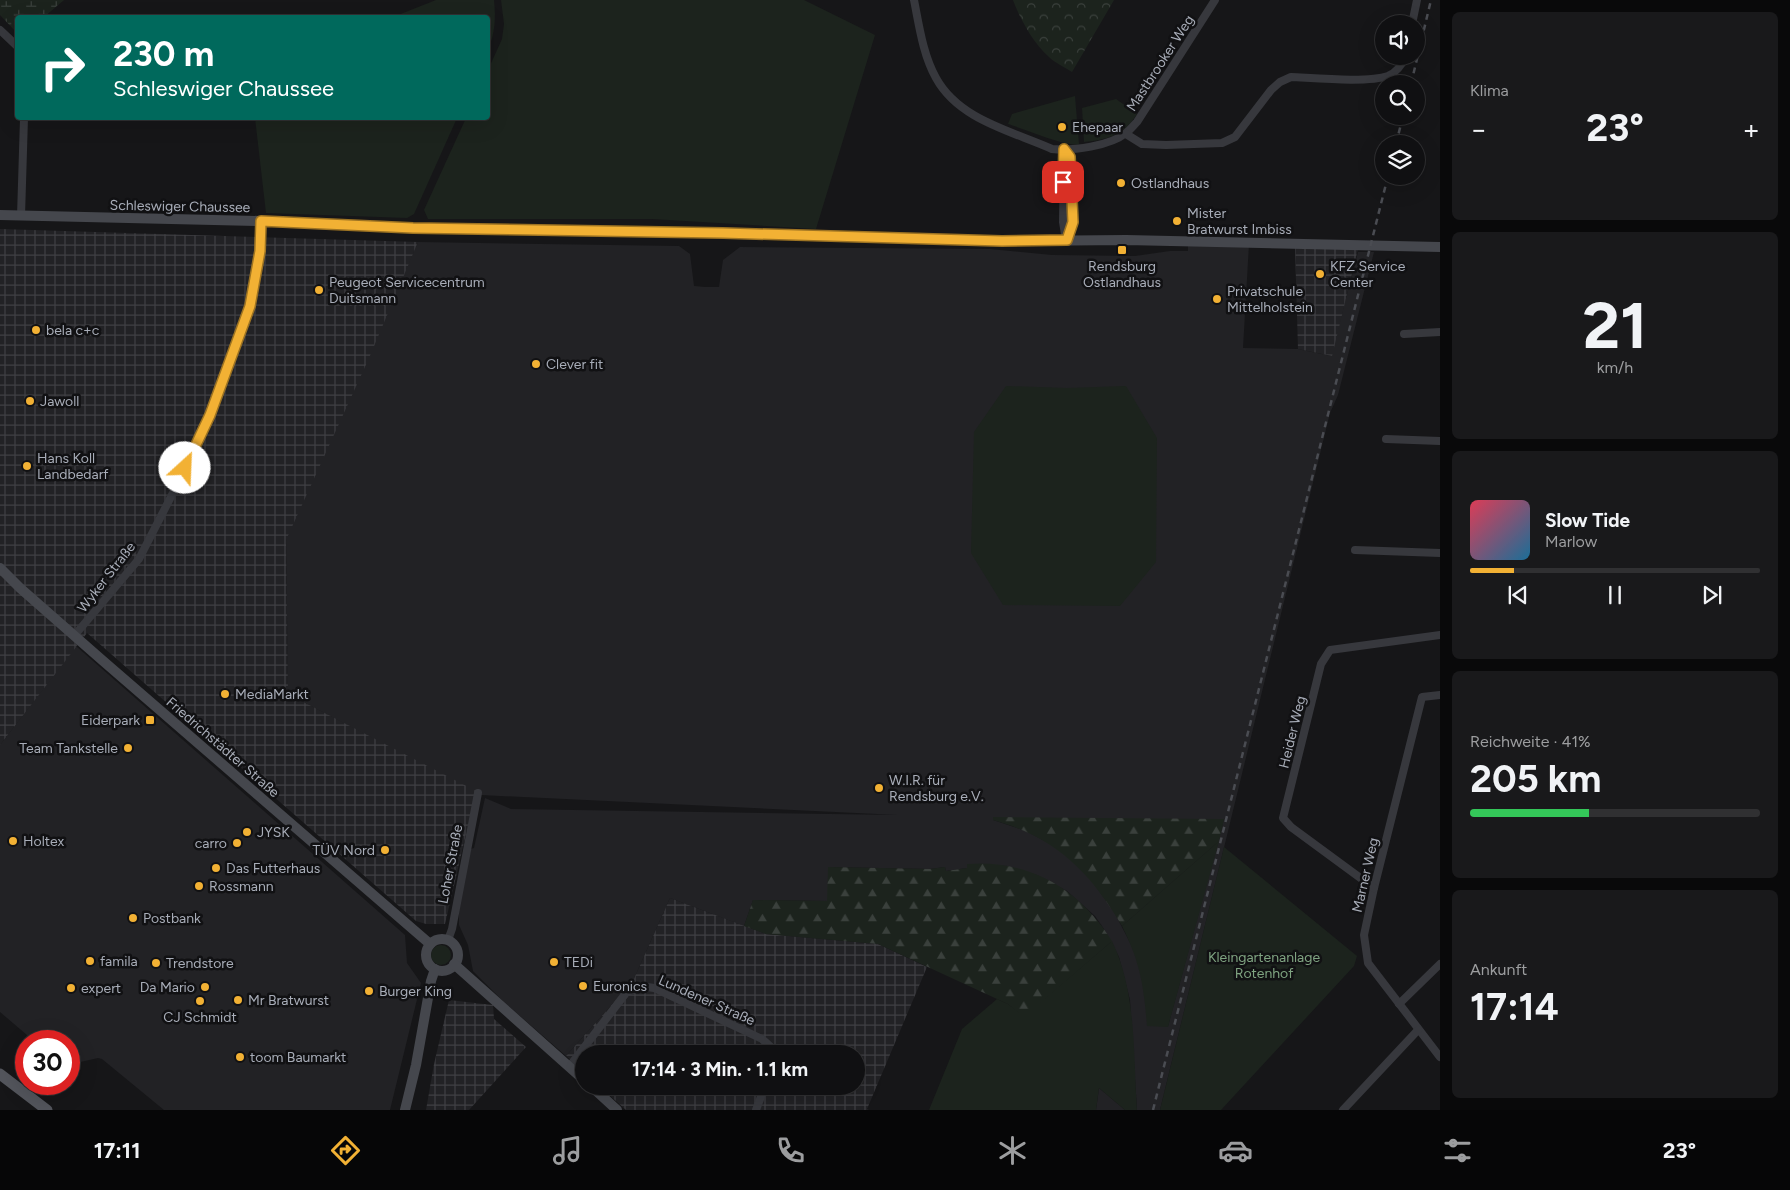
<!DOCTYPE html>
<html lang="de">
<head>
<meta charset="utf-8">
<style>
	body { margin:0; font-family:Figtree,sans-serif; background:#19191b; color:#f1f3f6; height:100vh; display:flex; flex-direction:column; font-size:19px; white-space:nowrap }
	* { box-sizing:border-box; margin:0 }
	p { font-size:16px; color:#9c9d9f }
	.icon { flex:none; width:28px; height:28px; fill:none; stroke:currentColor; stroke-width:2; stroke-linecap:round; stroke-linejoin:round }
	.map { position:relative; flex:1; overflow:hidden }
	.panel { display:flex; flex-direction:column; gap:12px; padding:12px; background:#09090a; width:350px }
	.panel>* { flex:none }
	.guide { position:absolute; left:15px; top:15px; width:475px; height:105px; border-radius:5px; box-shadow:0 5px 20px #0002,0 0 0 1px #303032; background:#00695c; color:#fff; overflow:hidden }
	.fabs { position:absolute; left:1375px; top:15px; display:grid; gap:10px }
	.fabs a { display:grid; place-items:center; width:50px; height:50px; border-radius:50%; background:#101012; box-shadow:0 5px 20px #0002,0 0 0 1px #303032; font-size:25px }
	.speed { position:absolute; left:15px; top:1030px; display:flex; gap:10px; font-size:25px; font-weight:700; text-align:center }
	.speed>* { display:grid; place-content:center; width:65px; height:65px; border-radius:50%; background:#101012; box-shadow:0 5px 20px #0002,0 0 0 1px #303032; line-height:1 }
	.speed .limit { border:8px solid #d22; background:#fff; color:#111 }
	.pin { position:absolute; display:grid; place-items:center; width:42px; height:42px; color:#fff; margin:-21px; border-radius:10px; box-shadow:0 2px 8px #0006 }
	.me { position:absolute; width:55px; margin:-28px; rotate:25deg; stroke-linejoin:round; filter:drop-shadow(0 0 4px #0008) }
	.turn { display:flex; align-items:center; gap:18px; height:105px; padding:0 15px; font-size:22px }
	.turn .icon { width:65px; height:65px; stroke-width:2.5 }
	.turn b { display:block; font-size:35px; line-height:42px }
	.big { font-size:38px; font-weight:700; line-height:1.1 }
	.panel .card { flex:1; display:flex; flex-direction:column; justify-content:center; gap:8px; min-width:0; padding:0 18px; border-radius:8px; background:#19191b }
	.panel .dial { align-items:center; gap:0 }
	.dial b { font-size:65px; line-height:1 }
	.song { display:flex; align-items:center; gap:15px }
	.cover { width:60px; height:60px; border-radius:8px; background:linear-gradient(135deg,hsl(350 70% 55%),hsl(200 70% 35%)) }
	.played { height:5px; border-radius:2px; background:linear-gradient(90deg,#f2b134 15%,#303032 15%) }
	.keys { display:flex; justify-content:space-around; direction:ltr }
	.heat { display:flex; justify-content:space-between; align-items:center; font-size:28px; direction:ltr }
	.charge { height:8px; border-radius:4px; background:linear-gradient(90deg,#34c759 41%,#303032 0) }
	.trip { position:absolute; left:575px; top:1045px; width:290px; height:50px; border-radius:25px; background:#101012; box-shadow:0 5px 20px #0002,0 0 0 1px #303032; font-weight:700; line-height:50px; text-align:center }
	.menu { display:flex; height:80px; justify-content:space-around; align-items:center; background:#060607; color:#9c9d9f }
	.menu .icon { width:35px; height:35px }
	.menu .current { color:#f2b134 }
	.menu b { font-size:22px; color:#f1f3f6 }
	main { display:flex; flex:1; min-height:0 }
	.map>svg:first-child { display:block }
</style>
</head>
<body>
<main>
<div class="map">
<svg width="1440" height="1110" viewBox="0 0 1440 1110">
	<defs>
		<pattern id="industrial-grid" width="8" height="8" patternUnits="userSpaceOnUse" patternTransform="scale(1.25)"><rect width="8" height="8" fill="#222225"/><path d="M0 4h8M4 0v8" fill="none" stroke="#3f3f43"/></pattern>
		<pattern id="forest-firs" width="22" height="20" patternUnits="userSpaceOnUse" patternTransform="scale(1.25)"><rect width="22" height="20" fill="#1c231d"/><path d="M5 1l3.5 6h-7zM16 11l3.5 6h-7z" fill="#3a403c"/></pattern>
		<pattern id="wetland-marsh" width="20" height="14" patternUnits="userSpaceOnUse" patternTransform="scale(1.25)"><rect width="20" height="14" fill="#1c231d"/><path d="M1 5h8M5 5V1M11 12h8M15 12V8" fill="none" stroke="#3a403c"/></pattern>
		<pattern id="park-crowns" width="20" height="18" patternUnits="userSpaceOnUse" patternTransform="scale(1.25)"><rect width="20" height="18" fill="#1c231d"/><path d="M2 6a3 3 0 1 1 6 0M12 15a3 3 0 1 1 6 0" fill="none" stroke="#3a403c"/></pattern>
	</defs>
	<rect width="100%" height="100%" fill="#161618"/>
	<g fill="#222225" fill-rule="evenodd">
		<path d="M418,242l261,4 11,8 4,32 11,1h14l4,-27 17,-13 250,2 62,6 83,1 35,-5h18v-9l61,2 -6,104 55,1 33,7 27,-104h16l-36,143 -8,18 -170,697h-23l-7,-110 -11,-43 -15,-28 -9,-13 -28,-25 -30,-16 -30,-9 -32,-2 -8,1v3l-21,3 -1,-4 -15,2 -102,-2v34l-75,-1 -9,26 -74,-28 -37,83 -67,75 -62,-54 -31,-31 -5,-26 -9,-20v-21l12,-55 3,-1 11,-50 26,11 387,6 -417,-20 -193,-101 -2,-156zM1224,819l-56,207 -20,-1 -4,-37 -8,-34 -23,-44 -22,-30 -15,-16 -22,-18 -28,-15 -33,-11z"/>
		<polygon points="76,646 405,935 407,963 421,983 390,1110 164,1110 102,1059 98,1058 76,1063 69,1062 69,1041 34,1041 0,1012 0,745"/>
		<polygon points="1099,1088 1125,1110 1096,1110"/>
	</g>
	<g fill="url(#industrial-grid)">
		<polygon points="0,229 418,242 369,358 286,540 288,694 476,791 445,924 426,924 416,921 87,633 0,745"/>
		<polygon points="1295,244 1359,245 1332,356 1298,349"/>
		<polygon points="670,898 766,934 878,944 927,967 867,1109 869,1110 626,1110 599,1086 856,1086 856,1054 584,1054 584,1072 566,1056 633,981"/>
		<polygon points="449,1000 493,1005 494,1019 526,1047 469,1110 426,1110 434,1064"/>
	</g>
	<g fill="#1c231d">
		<path d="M436,0h58c2,19 1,33 -6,50v-32l-95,-1z"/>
		<polygon points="501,0 804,0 875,35 816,229 652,219 428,219 424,210 466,118 488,118 488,70 502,39 504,24"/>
		<path d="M1075,96l4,48c-10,4 -57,-16 -71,-20l4,-10z"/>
		<path d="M1116,99l21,15c-13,21 -30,26 -53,28l-2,-34z"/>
		<polygon points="255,118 457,118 414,214 407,218 266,213"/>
		<polygon points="1006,386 1067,388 1126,386 1157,438 1156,562 1120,606 1003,605 971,553 974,432"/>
		<path d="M1219,841l-51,186 -21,-1c-3,-40 -7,-64 -25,-100z"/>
		<polygon points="1224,847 1357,956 1354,966 1221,1110 1160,1110"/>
		<path d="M1112,941c25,52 21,113 25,169h-12l-26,-22 -3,22h-167l33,-81 35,-30 11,5 16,12z"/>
		<circle cx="441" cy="955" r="10"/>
	</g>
	<g fill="url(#forest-firs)">
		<path d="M993,817l231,2 -5,22 -97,85c-32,-54 -67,-89 -129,-106z"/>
		<path d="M967,864c62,-5 113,25 145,77l-88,76 -16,-13 -130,-60 -112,-10 -22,-8 9,-26 74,1 1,-34 102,2 15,-2 1,4 21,-3z"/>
	</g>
	<polygon fill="url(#wetland-marsh)" points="0,0 64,0 44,17 18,18 17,33 0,15"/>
	<path fill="url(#park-crowns)" d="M1013,0h101l-42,72c-7,-5 -17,-9 -23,-15 -16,-14 -29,-38 -36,-57z"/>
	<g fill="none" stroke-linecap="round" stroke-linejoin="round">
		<g stroke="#37383d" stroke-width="8">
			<path d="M914,0c5,25 9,55 22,78 23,42 76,53 116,71 21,2 58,-3 74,-16 4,-3 8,-8 11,-11l78,-122"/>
			<polyline points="1412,24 1417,0"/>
			<polyline points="0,30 18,47"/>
			<path d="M1126,134l16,10 24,1 56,-2 13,-6 36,-47 9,-8 11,-5c23,1 77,6 97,-1 9,-4 14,-11 18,-20"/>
			<polyline points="1064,149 1070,157 1073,222 1067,241"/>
			<polyline points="1064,149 1063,222 1066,240"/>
			<polyline points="21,216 24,118"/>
			<polyline points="1404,334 1440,332"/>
			<polyline points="1386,439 1440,441"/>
			<polyline points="1355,550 1440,553"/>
			<polyline points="74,636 139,559 177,485 209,415 250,306 260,251 261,221"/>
			<polyline points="1440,695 1422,697 1374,888 1364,935 1368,963 1440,1057"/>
			<polyline points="1374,888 1291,827 1283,818 1321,664 1330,650 1440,635"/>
			<polyline points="448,940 452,929 478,793"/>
			<polyline points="1399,1004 1440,964"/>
			<polyline points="569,1067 626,993 641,986 654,988 762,1039 772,1048 773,1054"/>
			<polyline points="756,1110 765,1086"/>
			<polyline points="1343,1110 1418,1030"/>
		</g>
		<g stroke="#45474d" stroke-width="10">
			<polyline points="0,215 261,221 413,228 723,233 1002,241 1126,240 1440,247"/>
			<polyline points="0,568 20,588 102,660 430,944"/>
			<circle cx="442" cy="955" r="16"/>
			<polyline points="454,964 584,1080"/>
			<polyline points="591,1086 617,1110"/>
			<polyline points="405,1110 416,1065 431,981 435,969"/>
		</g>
		<polyline stroke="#53555c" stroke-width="11" points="0,1074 47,1110"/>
		<g stroke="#4a4c52" stroke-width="2.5" stroke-dasharray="6 5" stroke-linecap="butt">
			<polyline points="1411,84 1431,0"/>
			<polyline points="1396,144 1403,116"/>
			<polyline points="1153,1110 1388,176"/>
		</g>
	</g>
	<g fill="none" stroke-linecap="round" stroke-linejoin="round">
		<defs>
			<polyline id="route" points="185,468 210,415 250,306 260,251 261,221 413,228 723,233 1002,241 1067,240 1073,222 1070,157 1064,149 1063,182"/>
		</defs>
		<use href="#route" stroke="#9d7322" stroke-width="12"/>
		<use href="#route" stroke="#f2b134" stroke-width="9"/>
	</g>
	<g fill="#f2b134" stroke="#111113" stroke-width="2">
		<circle cx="1062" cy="127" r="5"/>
		<circle cx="1121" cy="183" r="5"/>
		<circle cx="1177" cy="221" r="5"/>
		<rect x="1117" y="245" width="10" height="10" rx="2.5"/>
		<circle cx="1320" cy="274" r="5"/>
		<circle cx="319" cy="290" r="5"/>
		<circle cx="1217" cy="299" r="5"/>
		<circle cx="36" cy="330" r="5"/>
		<circle cx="536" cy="364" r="5"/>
		<circle cx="30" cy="401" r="5"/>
		<circle cx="27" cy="466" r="5"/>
		<circle cx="225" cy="694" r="5"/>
		<rect x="145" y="715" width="10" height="10" rx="2.5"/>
		<circle cx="128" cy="748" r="5"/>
		<circle cx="879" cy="788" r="5"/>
		<circle cx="247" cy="832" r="5"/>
		<circle cx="13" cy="841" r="5"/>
		<circle cx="237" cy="843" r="5"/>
		<circle cx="385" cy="850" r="5"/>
		<circle cx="216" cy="868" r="5"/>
		<circle cx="199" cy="886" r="5"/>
		<circle cx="133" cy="918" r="5"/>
		<circle cx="90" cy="961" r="5"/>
		<circle cx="554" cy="962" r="5"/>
		<circle cx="156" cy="963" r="5"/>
		<circle cx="583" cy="986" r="5"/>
		<circle cx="205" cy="987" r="5"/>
		<circle cx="71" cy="988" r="5"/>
		<circle cx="369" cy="991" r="5"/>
		<circle cx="238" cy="1000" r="5"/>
		<circle cx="200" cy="1001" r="5"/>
		<circle cx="240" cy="1057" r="5"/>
	</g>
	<g text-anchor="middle" stroke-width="5" stroke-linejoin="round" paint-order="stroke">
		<g font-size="14" fill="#a8adb8" stroke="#111113">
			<text transform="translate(1160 63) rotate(-57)" y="5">Mastbrooker Weg</text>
			<text transform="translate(180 206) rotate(1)" y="5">Schleswiger Chaussee</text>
			<text transform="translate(106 577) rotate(-52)" y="5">Wyker Straße</text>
			<text transform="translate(1292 732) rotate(-76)" y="5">Heider Weg</text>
			<text transform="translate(223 747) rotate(41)" y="5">Friedrichstädter Straße</text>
			<text transform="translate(450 864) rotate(-79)" y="5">Loher Straße</text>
			<text transform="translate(1365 875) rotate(-77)" y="5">Marner Weg</text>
			<text transform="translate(707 1000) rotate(24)" y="5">Lundener Straße</text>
		</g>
		<g font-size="14" fill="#a8adb8" stroke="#111113" text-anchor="start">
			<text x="1072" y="132">Ehepaar</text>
			<text x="1131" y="188">Ostlandhaus</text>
			<text x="1187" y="218">Mister<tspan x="1187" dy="16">Bratwurst Imbiss</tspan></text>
			<text x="1122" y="271" text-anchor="middle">Rendsburg<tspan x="1122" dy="16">Ostlandhaus</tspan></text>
			<text x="1330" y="271">KFZ Service<tspan x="1330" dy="16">Center</tspan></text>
			<text x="329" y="287">Peugeot Servicecentrum<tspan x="329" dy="16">Duitsmann</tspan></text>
			<text x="1227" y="296">Privatschule<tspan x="1227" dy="16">Mittelholstein</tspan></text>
			<text x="46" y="335">bela c+c</text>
			<text x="546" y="369">Clever fit</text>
			<text x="40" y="406">Jawoll</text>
			<text x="37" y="463">Hans Koll<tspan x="37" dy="16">Landbedarf</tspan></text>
			<text x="235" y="699">MediaMarkt</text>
			<text x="140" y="725" text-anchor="end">Eiderpark</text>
			<text x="118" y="753" text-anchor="end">Team Tankstelle</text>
			<text x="889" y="785">W.I.R. für<tspan x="889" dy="16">Rendsburg e.V.</tspan></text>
			<text x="257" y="837">JYSK</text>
			<text x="23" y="846">Holtex</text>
			<text x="227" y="848" text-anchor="end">carro</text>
			<text x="375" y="855" text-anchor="end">TÜV Nord</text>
			<text x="226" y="873">Das Futterhaus</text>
			<text x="209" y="891">Rossmann</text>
			<text x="143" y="923">Postbank</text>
			<text x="100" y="966">famila</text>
			<text x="564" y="967">TEDi</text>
			<text x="166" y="968">Trendstore</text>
			<text x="593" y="991">Euronics</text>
			<text x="195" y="992" text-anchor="end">Da Mario</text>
			<text x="81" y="993">expert</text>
			<text x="379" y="996">Burger King</text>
			<text x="248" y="1005">Mr Bratwurst</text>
			<text x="200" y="1022" text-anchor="middle">CJ Schmidt</text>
			<text x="250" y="1062">toom Baumarkt</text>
		</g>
		<g font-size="14" fill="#7fa381" stroke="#111113">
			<text x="1264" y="962">Kleingartenanlage<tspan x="1264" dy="16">Rotenhof</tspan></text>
		</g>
	</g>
</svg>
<div class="fabs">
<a><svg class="icon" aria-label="sound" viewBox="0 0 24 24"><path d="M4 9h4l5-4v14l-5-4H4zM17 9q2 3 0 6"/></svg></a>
<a><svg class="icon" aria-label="search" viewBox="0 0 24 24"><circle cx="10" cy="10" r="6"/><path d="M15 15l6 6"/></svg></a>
<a><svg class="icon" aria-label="layers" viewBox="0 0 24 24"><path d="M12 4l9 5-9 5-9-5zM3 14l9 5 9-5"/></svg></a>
</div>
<div class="speed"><div class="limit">30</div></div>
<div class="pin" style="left:1063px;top:182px;background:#d93025"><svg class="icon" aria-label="arrive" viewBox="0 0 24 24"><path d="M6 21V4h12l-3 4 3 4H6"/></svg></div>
<svg class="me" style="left:185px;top:468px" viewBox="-20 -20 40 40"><circle r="19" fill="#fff"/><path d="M0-13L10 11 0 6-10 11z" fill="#f2b134"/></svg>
<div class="trip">17:14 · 3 Min. · 1.1 km</div>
<div class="guide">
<div class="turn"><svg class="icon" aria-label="right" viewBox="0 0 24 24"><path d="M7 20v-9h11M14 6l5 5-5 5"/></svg><div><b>230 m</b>Schleswiger Chaussee</div></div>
</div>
</div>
<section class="panel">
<div class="card"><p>Klima</p>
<div class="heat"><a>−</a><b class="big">23°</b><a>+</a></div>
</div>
<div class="card dial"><b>21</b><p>km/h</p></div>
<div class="card">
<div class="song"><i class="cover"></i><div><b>Slow Tide</b><p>Marlow</p></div></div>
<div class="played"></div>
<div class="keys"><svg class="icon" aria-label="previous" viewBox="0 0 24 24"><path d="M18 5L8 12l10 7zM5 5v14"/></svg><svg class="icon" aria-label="pause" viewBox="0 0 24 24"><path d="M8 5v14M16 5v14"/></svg><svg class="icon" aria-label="next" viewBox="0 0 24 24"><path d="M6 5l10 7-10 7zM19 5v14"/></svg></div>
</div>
<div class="card"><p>Reichweite · 41%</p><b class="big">205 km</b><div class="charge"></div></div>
<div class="card"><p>Ankunft</p><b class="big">17:14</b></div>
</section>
</main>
<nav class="menu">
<b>17:11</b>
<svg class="icon current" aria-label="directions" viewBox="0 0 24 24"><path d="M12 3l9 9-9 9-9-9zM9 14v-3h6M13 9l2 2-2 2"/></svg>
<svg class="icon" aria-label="music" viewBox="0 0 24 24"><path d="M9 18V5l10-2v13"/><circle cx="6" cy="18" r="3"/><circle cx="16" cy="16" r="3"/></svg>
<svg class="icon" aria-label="phone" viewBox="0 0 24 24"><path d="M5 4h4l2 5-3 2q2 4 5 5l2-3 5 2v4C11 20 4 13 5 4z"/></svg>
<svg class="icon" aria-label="climate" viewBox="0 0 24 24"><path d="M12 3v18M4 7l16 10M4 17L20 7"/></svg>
<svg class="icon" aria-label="car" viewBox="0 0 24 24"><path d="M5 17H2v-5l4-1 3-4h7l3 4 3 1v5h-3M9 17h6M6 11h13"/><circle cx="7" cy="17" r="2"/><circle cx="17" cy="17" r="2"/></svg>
<svg class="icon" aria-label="filters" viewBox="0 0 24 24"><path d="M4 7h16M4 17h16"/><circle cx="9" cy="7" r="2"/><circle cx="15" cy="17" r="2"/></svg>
<b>23°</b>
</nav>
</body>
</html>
